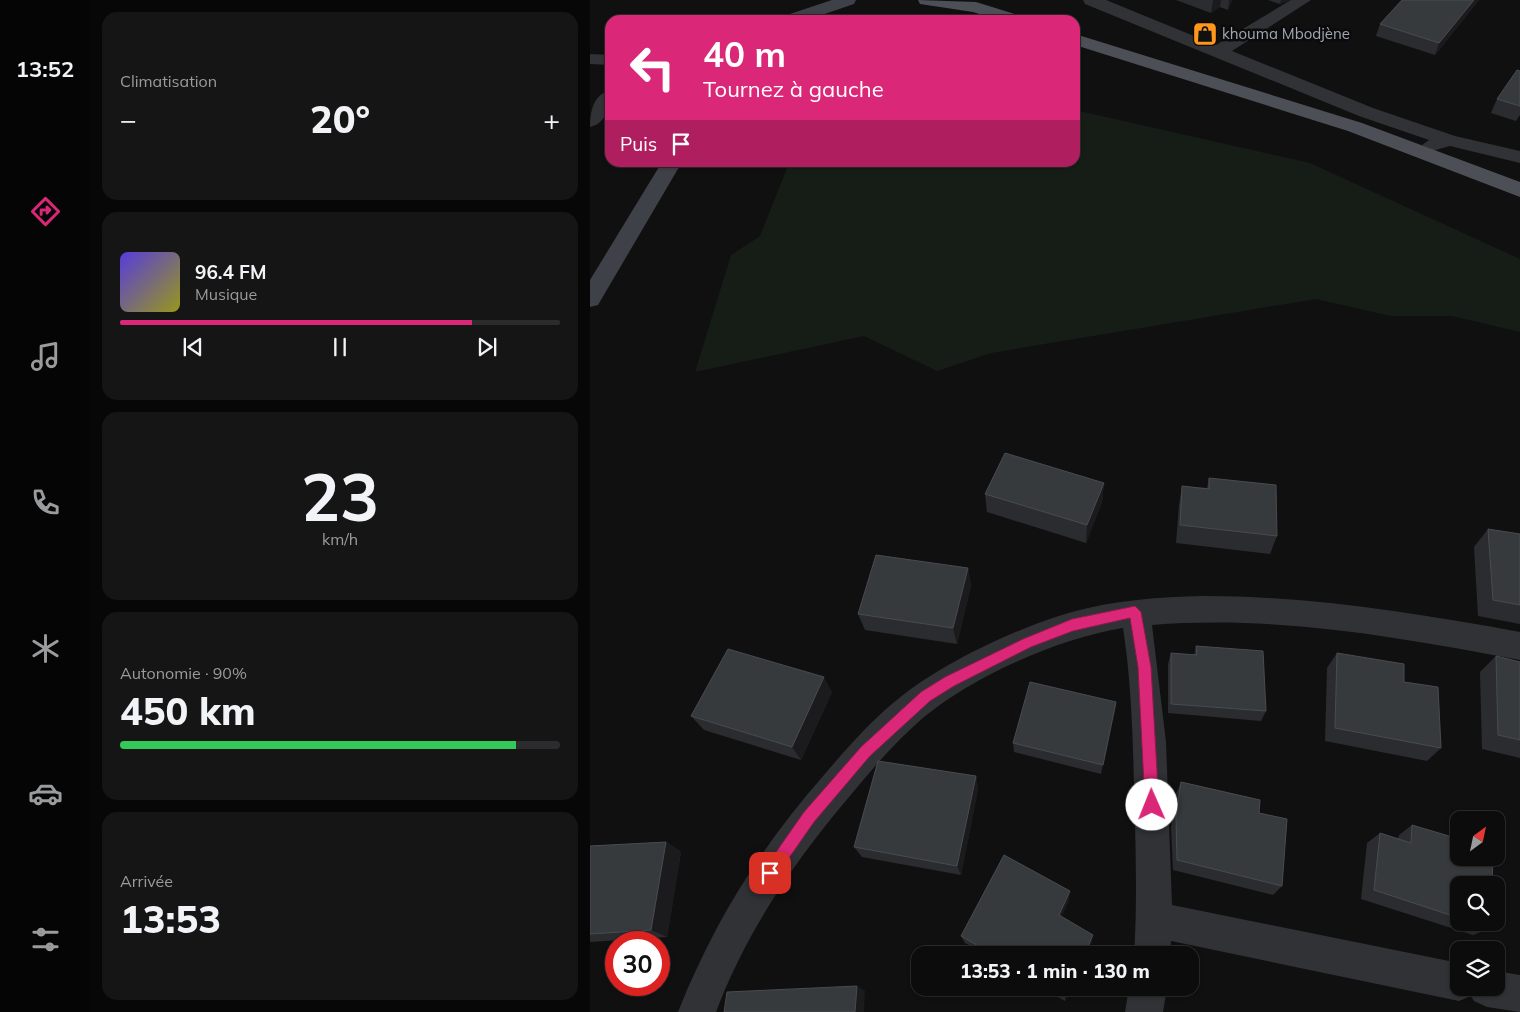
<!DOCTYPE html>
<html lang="fr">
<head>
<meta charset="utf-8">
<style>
	body { margin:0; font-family:Mulish,sans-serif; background:#151516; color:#f1f3f6; height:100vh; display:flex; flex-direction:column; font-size:19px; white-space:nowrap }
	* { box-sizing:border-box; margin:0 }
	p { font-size:16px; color:#9a9b9d }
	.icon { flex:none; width:28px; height:28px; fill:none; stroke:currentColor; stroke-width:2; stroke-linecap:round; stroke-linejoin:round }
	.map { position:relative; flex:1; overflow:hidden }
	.panel { display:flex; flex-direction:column; gap:12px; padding:12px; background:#070707; width:500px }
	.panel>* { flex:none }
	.top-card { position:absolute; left:15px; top:15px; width:475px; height:152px; border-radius:15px; box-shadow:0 1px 4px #0004,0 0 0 1px #2c2c2e; background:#db2777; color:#fff; overflow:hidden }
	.needle { width:32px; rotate:33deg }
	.fabs { position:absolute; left:860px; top:811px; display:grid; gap:10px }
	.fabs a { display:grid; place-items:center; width:55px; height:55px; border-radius:10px; background:#0c0c0d; box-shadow:0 1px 4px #0004,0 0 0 1px #2c2c2e; font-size:25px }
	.speed { position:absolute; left:15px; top:931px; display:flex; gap:10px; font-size:25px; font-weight:700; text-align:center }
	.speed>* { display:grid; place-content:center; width:65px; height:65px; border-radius:50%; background:#0c0c0d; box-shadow:0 1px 4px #0004,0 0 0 1px #2c2c2e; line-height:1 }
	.speed .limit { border:8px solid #d22; background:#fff; color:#111 }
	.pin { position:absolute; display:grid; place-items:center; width:42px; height:42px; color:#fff; margin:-21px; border-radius:10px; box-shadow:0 2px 8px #0006 }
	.me { position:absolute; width:55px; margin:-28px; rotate:359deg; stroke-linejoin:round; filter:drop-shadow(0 0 4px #0008) }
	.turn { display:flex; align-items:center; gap:18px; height:105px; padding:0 15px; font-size:22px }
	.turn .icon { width:65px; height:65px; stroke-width:2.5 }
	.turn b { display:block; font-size:35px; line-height:42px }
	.then { display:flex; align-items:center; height:48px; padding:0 15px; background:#0003; gap:10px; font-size:19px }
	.big { font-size:38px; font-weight:800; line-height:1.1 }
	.panel .widget { flex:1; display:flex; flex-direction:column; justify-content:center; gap:8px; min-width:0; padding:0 18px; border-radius:15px; background:#151516 }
	.panel .dial { align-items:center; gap:0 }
	.dial b { font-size:65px; line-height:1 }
	.song { display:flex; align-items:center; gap:15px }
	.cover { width:60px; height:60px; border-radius:8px; background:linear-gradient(135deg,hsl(250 70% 55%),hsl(60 70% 35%)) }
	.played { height:5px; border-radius:2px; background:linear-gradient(90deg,#db2777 80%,#2c2c2e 80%) }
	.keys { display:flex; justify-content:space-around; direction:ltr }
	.heat { display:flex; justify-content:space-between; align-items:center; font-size:28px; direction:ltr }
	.charge { height:8px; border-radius:4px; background:linear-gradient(90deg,#34c759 90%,#2c2c2e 0) }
	.trip { position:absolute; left:321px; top:946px; width:288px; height:50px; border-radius:15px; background:#0c0c0d; box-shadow:0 1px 4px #0004,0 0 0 1px #2c2c2e; font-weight:800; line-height:50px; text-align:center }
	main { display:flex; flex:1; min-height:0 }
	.tabs { display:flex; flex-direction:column; width:90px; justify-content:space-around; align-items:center; background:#050505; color:#9a9b9d }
	.tabs .icon { width:35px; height:35px }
	.tabs .active { color:#db2777 }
	.tabs b { font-size:22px; color:#f1f3f6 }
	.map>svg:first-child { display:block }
</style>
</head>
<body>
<main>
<nav class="tabs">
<b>13:52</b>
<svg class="icon active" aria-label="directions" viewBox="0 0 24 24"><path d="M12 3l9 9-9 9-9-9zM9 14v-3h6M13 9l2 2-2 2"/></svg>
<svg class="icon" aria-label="music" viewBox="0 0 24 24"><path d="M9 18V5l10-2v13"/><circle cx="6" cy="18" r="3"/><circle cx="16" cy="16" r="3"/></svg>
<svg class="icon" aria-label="phone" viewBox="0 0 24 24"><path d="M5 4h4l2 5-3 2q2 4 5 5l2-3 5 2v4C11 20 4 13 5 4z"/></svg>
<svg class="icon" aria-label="climate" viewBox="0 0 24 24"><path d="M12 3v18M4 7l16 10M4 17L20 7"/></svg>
<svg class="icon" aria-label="car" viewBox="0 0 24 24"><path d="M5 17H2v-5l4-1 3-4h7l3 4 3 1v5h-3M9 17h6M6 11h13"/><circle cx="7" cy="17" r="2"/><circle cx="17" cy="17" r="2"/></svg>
<svg class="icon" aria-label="filters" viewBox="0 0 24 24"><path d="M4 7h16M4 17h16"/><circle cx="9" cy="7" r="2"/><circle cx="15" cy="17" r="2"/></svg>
</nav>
<section class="panel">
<div class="widget"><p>Climatisation</p>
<div class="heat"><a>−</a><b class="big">20°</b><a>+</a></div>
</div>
<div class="widget">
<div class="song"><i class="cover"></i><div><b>96.4 FM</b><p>Musique</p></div></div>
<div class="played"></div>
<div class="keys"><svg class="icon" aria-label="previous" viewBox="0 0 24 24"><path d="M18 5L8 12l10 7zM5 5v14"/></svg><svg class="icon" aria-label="pause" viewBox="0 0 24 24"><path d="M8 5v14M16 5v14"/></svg><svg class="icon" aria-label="next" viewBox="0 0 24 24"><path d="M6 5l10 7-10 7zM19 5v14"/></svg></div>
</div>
<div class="widget dial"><b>23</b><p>km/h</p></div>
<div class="widget"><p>Autonomie · 90%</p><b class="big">450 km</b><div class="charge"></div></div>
<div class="widget"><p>Arrivée</p><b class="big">13:53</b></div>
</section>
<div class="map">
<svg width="930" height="1012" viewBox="0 0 930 1012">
	<rect width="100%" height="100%" fill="#101011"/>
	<polygon fill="#161c16" points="485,110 720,163 930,259 930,332 862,316 800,316 726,299 401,353 347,371 274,336 105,372 141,255 170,236 199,163 485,162"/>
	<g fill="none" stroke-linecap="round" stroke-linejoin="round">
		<g fill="#303236" fill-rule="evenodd">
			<polygon points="493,0 516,0 626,45 701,0 721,0 642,51 783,108 865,136 930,151 930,163 860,146 842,151 835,149 832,145 839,140 769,116 495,4"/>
			<polygon points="0,54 20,55 20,65 0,64"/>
			<path d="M20,90c0,16 -3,33 -20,37 0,-15 3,-32 20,-37z"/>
			<path d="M613,596c107,0 212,17 317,36v28c-121,-23 -244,-45 -368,-35l14,117 6,163 287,58v25h37v-17l24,4v37l-33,-5 -13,-6 -3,-5 -12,5 -288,-60 -1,14h-36c3,-45 2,-89 1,-133 -2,-65 -2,-130 -12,-194 -64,10 -149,48 -199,89 -28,24 -52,52 -75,80 -55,65 -103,135 -133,215h-38c36,-90 82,-164 146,-237 24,-28 49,-57 79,-80 44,-34 116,-68 169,-83 43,-12 87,-15 131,-16z"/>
			<polygon points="539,988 577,988 573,1012 535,1012"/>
		</g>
		<g fill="#3e4147" fill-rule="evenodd">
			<polygon points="242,0 266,0 264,4 217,20 191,20 194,16"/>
			<polygon points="72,162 92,162 8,305 0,307 0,280"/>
		</g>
		<g fill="#4c4f56" fill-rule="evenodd">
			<polygon points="328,0 386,2 431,16 434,20 408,20 383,12 330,4"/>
			<polygon points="485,34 772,123 930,182 930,197 758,131 485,45"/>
		</g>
	</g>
	<g fill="#2b2c2f">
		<polygon points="586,0 642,0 638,10 630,7 621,13"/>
		<polygon points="678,0 701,0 690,4"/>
		<polygon points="812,0 889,0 845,55 786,36 790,24"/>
		<polygon points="930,71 930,115 926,121 901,113 907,99"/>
		<polygon points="619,478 687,536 680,554 586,543 589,505 592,486 617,488"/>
		<polygon points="514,483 512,502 496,543 397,512 395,494"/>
		<polygon points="898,529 930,534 930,624 888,616 884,547"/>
		<polygon points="378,568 381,586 367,644 275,630 268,614"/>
		<polygon points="606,646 676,711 671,721 578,713 578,664 581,653 604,655"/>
		<polygon points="747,653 814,682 851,748 837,761 735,741 737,668"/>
		<polygon points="906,656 930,662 930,758 892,749 890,672"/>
		<polygon points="242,692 211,760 114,730 101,716"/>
		<polygon points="526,702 511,774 424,752 423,743"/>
		<polygon points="386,776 388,789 371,875 272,857 264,847"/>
		<polygon points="591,782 669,813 692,886 683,895 583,870 581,828 586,794"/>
		<polygon points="822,825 869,885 869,922 901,922 901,928 883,935 771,899 777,843 790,833 808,839 809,835"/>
		<polygon points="76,842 91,852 77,937 0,942 0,846"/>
		<polygon points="479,900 471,917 502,942 496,955 396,955 375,943 371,936"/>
		<polygon points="452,988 481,988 475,1001"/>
	</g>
	<g fill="#1b1b1d">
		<polygon points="623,0 631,0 630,7 621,13"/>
		<polygon points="639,0 642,0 638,10"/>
		<polygon points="691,0 701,0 690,4"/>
		<polygon points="884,0 889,0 845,55 849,43"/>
		<polygon points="514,483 512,502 496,543 497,525"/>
		<polygon points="378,568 381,586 367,644 363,628"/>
		<polygon points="234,677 242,692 211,760 202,747"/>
		<polygon points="526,702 525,712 511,774 513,765"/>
		<polygon points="386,776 388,789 371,875 367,866"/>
		<polygon points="76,842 91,852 77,937 61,930"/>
		<polygon points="480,891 479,900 469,923 469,915"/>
		<polygon points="503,935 502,942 496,955 494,955"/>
		<polygon points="267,986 275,991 274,1012 265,1012"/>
		<polygon points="480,988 481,988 475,1001 475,997"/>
	</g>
	<g fill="#373a3d" stroke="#484b50">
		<polygon points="812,0 884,0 849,43 790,24"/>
		<polygon points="927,70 930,71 930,106 907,99"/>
		<polygon points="415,453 514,483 497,525 395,494"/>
		<polygon points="619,478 686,485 687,536 590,525 592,486 619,489"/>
		<polygon points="898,529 930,534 930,605 903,600"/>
		<polygon points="286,555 378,568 363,628 268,614"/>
		<polygon points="606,646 673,651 676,711 581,704 581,653 607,655"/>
		<polygon points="138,649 234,677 202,747 101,716"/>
		<polygon points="747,653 814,664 814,682 848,687 851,748 745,728"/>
		<polygon points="906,656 930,662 930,740 908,735"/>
		<polygon points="440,682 526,702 513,765 423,743"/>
		<polygon points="288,761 386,776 367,866 264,847"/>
		<polygon points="591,782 670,800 669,813 697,819 692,886 587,860 586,817"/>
		<polygon points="822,825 869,839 869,858 903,858 902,885 869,885 869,918 784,890 790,833 821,843"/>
		<polygon points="76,842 61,930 0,934 0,846"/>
		<polygon points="414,855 480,891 469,915 503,935 494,955 404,955 371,936"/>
		<polygon points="884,922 901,922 901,928"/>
		<polygon points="267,986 265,1012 134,1012 137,992"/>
		<polygon points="460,988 480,988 475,997"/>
	</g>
	<polygon fill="#db2777" stroke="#8e194d" points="545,606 551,612 561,667 569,805 567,810 562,812 557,810 555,805 548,667 540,618 483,631 441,647 364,686 340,701 280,756 224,822 185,878 180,880 175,878 173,873 175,868 214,812 271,747 331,692 355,677 433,639 482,619"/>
	<defs>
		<symbol id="shop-square" viewBox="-11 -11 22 22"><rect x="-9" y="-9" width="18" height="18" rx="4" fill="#ff971a" stroke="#0b0b0c"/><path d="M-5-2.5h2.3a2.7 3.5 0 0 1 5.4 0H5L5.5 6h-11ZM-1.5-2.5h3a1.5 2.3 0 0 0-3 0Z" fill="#111"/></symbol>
	</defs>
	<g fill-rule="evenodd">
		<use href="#shop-square" x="601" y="20" width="28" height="28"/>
	</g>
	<g text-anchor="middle" stroke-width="5" stroke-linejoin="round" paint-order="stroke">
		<g font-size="15" fill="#a0a8b3" stroke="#0b0b0c" text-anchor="start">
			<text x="632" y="39">khouma Mbodjène</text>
		</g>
	</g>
</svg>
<div class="fabs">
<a><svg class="needle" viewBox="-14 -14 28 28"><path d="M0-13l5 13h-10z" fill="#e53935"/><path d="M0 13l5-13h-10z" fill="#9a9b9d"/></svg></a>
<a><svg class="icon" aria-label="search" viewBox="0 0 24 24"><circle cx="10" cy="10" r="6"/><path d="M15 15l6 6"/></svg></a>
<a><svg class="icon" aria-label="layers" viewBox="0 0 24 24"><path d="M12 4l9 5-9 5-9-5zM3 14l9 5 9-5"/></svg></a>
</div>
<div class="speed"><div class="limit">30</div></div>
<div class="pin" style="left:180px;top:873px;background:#d93025"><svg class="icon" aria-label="arrive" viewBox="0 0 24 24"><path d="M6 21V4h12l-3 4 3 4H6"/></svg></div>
<svg class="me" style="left:562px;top:805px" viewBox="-20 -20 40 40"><circle r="19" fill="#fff"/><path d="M0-13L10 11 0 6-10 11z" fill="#db2777"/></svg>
<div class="trip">13:53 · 1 min · 130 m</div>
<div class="top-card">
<div class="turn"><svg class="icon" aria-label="left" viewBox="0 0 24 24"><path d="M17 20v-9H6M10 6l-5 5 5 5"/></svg><div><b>40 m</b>Tournez à gauche</div></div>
<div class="then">Puis<svg class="icon" aria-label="arrive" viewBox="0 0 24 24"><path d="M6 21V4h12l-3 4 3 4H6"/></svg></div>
</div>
</div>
</main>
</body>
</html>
